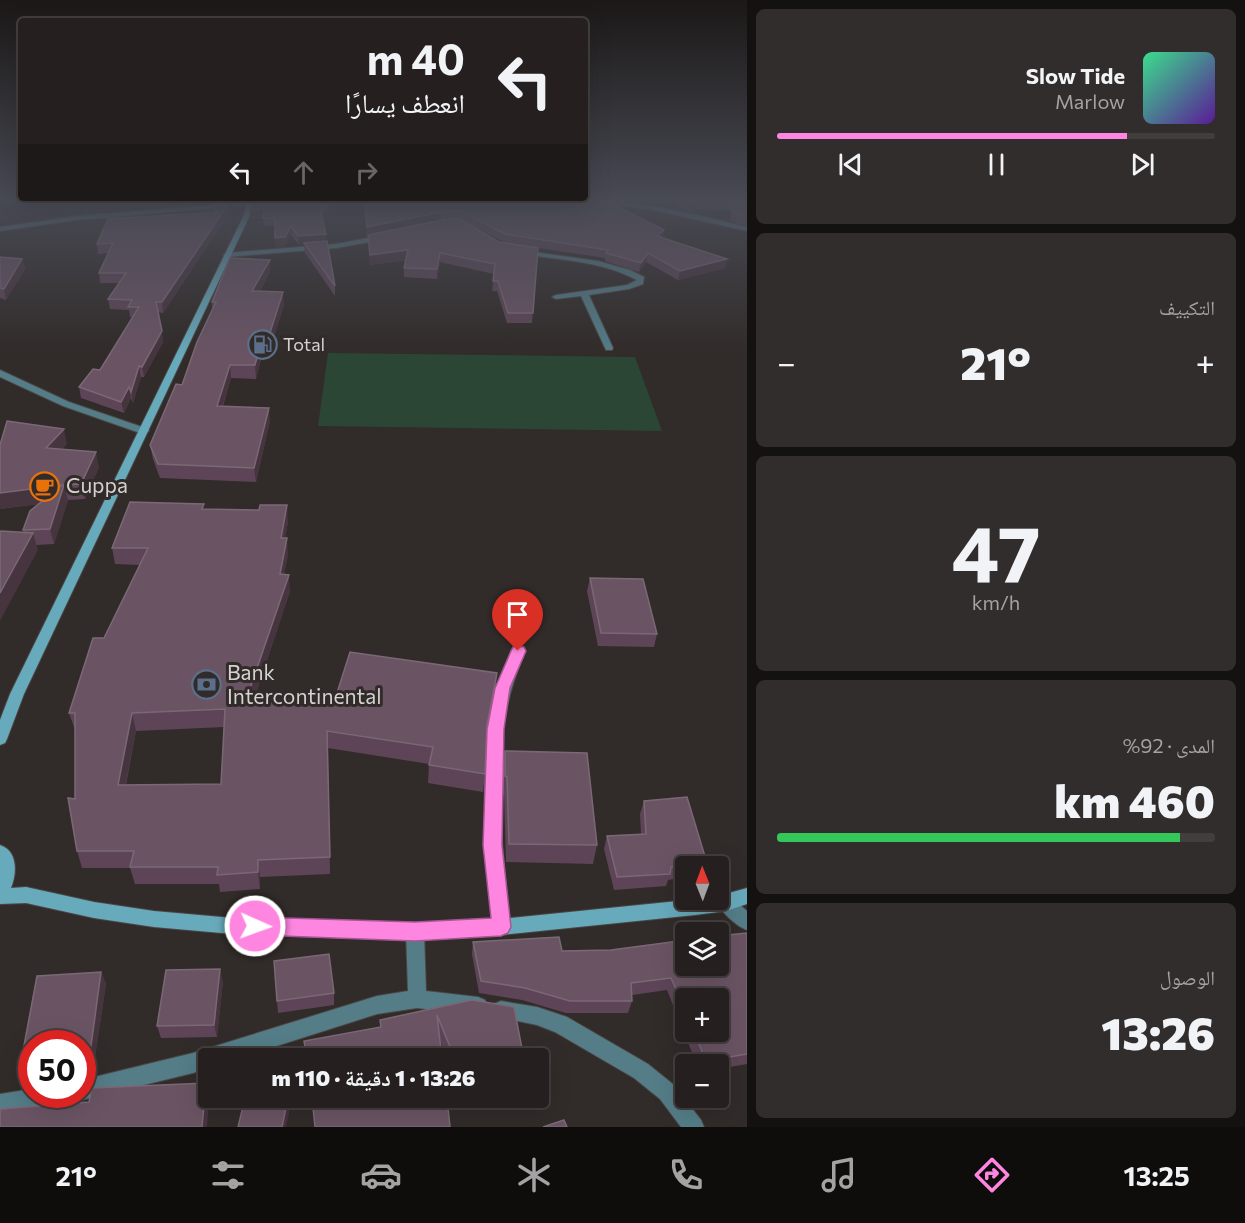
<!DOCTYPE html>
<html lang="ar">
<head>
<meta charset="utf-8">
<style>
	body { margin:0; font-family:Commissioner,"Noto Naskh Arabic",sans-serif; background:#312d2c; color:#f1f3f6; direction:rtl; height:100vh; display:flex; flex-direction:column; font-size:22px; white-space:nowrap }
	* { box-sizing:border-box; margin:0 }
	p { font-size:20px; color:#a3a3a4 }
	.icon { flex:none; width:33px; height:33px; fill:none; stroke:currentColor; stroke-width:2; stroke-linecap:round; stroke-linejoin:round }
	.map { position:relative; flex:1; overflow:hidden; direction:ltr }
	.details { display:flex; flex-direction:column; gap:9px; padding:9px; background:#141211; width:498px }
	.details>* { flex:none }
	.hud { position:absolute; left:18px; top:18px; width:570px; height:183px; border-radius:6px; box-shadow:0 6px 24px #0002,0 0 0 2px #423e3d; direction:rtl; background:#25201f; color:#f1f3f6; overflow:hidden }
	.needle { width:39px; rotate:359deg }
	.controls { position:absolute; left:675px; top:856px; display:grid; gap:12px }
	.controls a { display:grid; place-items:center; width:54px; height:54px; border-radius:6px; background:#25201f; box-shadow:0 6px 24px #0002,0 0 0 2px #423e3d; font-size:30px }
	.speed { position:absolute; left:18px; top:1030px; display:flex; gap:12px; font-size:30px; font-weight:700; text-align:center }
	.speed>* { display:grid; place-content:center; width:78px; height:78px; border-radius:50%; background:#25201f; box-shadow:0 6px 24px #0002,0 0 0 2px #423e3d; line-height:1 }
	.speed .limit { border:9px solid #d22; background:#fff; color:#111 }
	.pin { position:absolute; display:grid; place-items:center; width:51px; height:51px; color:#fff; margin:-62px -26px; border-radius:50% 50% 50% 0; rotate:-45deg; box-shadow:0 0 6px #0007 }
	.pin .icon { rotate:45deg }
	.me { position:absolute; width:66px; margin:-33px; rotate:92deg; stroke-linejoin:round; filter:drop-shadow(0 0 4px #0008) }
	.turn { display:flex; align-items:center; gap:21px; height:126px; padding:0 24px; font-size:27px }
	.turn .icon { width:78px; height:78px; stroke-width:2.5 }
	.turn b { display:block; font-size:42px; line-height:51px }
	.lanes { display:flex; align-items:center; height:57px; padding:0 24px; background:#0003; justify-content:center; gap:30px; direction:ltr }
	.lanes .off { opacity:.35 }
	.big { font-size:45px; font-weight:800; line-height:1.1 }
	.details .tile { flex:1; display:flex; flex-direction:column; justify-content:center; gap:9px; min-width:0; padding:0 21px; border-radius:9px; background:#312d2c }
	.details .dial { align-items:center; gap:0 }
	.dial b { font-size:78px; line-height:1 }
	.song { display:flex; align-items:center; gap:18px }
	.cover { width:72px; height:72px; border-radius:9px; background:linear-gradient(135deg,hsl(150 70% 55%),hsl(270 70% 35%)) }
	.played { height:6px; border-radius:3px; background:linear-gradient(90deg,#fe86e1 80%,#423e3d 80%) }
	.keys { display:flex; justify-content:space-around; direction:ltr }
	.heat { display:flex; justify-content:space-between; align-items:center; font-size:33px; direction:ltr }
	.charge { height:9px; border-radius:4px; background:linear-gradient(90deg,#34c759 92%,#423e3d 0) }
	.trip { position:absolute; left:198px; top:1048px; width:351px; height:60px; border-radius:6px; background:#25201f; box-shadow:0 6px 24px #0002,0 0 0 2px #423e3d; font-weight:800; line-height:60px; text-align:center; direction:rtl }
	.menu { display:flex; height:96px; justify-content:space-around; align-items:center; background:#0f0d0c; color:#a3a3a4 }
	.menu .icon { width:42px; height:42px }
	.menu .active { color:#fe86e1 }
	.menu b { font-size:27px; color:#f1f3f6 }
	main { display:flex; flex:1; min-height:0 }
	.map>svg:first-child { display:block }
</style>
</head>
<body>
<main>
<section class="details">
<div class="tile">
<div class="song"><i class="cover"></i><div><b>Slow Tide</b><p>Marlow</p></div></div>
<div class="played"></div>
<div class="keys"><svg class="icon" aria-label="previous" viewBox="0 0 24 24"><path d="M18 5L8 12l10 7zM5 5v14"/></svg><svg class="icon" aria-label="pause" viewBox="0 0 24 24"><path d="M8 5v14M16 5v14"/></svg><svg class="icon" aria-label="next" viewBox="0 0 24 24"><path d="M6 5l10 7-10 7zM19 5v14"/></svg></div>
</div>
<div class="tile"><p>التكييف</p>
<div class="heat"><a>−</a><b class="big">21°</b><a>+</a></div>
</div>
<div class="tile dial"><b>47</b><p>km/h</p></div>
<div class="tile"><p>المدى · 92%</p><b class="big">460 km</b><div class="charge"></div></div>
<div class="tile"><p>الوصول</p><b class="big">13:26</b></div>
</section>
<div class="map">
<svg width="747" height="1127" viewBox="0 0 747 1127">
	<rect width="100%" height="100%" fill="#312b29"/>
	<polygon fill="#2b4635" points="328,353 635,357 662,431 318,426"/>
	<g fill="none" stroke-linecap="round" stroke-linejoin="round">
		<defs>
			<g id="minor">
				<path d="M589,199c54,3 106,15 158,28v4l-98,-22 -62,-7 -1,-1z"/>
				<polygon points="250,202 252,203 252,205 77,220 0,231 0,227 77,216"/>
				<polygon points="384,235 388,237 387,239 336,248 227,257 223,255 227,253 336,244"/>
				<path d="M519,250l79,11 32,9 14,7 -1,7 -14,5 -40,6 24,53 -1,2h-6l-1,-2 -24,-52 -25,3 -4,-2 4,-2 71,-10 10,-5c-36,-19 -76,-20 -115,-26l-4,-2z"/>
				<polygon points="0,370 69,402 148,429 149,431 144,434 140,433 63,406 0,377"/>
				<path d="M518,646l5,2 2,3c-9,22 -16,43 -20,66 -11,69 -2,140 5,210l-3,6 -6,2 -6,-2 -3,-6c-5,-70 -13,-141 -1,-211 4,-22 12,-44 20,-65l2,-3z"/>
				<path d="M726,895l6,3 15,13v19c-11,-4 -25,-17 -29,-27l2,-5z"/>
				<polygon points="415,924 421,926 424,932 426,991 478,997 485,1000 487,1006 485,1012 478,1015 417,1008 377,1014 236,1059 208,1059 208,1068 193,1073 82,1100 75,1097 74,1095 82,1095 82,1080 193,1053 377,996 408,991 406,932 409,926"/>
				<polygon points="501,1001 537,1007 567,1017 648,1064 674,1085 701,1120 704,1127 681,1127 660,1099 634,1078 555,1032 537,1025 494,1016 492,1010 494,1004"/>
				<polygon points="32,1089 32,1095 67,1095 64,1102 57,1105 0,1114 0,1094"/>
			</g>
			<g id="secondary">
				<polygon points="248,198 254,198 250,215 24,694 7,739 5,743 0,745 0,720 10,694 244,215"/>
				<path d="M0,845c18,6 17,28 11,43l15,-1 68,15 60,9 79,7 182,6 86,-5 187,-19h30v-4l29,-8v16l-21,7 -31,4 -194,20 -86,5 -182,-6 -79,-7 -60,-9 -68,-15 -26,1z"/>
			</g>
		</defs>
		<use href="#minor" stroke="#4b4644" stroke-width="2"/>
		<use href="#secondary" stroke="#4b4644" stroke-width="2"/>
		<use href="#minor" fill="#547d88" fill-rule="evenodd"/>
		<use href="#secondary" fill="#67aabc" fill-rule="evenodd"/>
	</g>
	<g fill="#5d4557" fill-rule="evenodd">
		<polygon points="207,198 239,198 238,201 232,201 232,209 163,313 158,312 163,342 144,377 141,377 133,403 131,398 124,413 81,398 79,387 100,370 133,317 130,317 129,310 110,309 108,299 119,283 100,283 99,273 108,253 98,254 97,244 214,212 212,203 209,203"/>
		<polygon points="255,198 323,219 326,241 335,286 335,296 305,253 304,244 299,245 291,235 285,246 275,247 275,226 264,226 263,218 251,219"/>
		<path d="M364,198h236l64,32 -2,8 65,21 -2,9 -47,12 -32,-18 -7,10 -34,-11v-3l-67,-10 -6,75h-25l-10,-32h-5l2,-17 -54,-12 -3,17 -33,-2v-9l2,-8 -36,5 -2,-30 -1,1zM462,221l42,21h-5z"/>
		<polygon points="669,198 737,198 739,199 747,198 747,226 730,221 732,211 695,209 691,212 680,209"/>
		<polygon points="0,257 22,259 25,269 6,300 0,298"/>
		<polygon points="270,260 270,272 260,291 284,305 269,352 263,352 256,379 231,378 223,406 270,421 256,482 160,478 153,459 150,445 182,385 212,310 212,302"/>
		<polygon points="67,444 62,449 99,467 85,499 68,500 54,544 36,545 38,550 24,533 23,530 39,504 0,509"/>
		<path d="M205,509l83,13 -3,16 3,17 -4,19 6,17 -37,112 83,-7 161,-23 -2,17 -8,44 -2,40 -2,18 -55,-9 1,-19 -101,-16 2,126 -70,3v12l-40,3 -1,-8h-84l-5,-16h-48l-5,-17 -2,-52v-69l-6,-17 35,-75 36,-73 -25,-1 -3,-16zM224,727l-3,57 -95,1 10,-54z"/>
		<polygon points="590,578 657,634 654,647 598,646 587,591"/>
		<polygon points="505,751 597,845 593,864 506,862 504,795 502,795 502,770"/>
		<polygon points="644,801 707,863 705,867 686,867 686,877 668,880 666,886 614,890 604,849 607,836 641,834 640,814"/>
		<path d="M747,933v131l-29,5v-4h-21l-30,-75 -35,5v6l-4,12h-62l-44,-13 -43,-7 -7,-39 1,-12 89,9 49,-1zM686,999l32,33h-32z"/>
		<polygon points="101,972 106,984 95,1057 82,1058 82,1044 32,1044 32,1062 29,1062 23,1051"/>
		<polygon points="223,981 217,1037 161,1038 157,1026"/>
		<polygon points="334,993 334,1005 278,1013 277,1001"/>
		<polygon points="472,1000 524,1059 447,1059 440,1041 380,1027 380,1020"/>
	</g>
	<g fill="#46343f">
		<polygon points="209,198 239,198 238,201 232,201 232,209 163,313 162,302 231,201 209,203"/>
		<polygon points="335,198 344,198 322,220 321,212"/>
		<polygon points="697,200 695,209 691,212 693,203"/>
		<polygon points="264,209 265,217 251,219 250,210"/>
		<polygon points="441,212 441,221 367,236 367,227"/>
		<polygon points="291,226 291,235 285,246 275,247 275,238"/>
		<polygon points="664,230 662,239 657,236"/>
		<polygon points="326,234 326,243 299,245 298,236"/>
		<polygon points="408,250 408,259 370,265 370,255"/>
		<polygon points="440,253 440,262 437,279 437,269"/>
		<polygon points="648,253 646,262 639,272 641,263"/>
		<polygon points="22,259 25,269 6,300 4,289"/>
		<polygon points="727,259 725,268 678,280 680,271"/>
		<polygon points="270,260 270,272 253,304 252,291"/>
		<polygon points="283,292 284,305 269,352 268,339"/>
		<polygon points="162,331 163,342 144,377 142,367"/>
		<polygon points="262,339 263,352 256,379 255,365"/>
		<polygon points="230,365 231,378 218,420 217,406"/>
		<polygon points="139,366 141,377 133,403 131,392"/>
		<polygon points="129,387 131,398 124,413 121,402"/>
		<polygon points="269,408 270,421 256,482 254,468"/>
		<polygon points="64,429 67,444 50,463 46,448"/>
		<polygon points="96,452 99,467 85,499 81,484"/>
		<polygon points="64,485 68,500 54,544 50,529 59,501 0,509 0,493"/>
		<polygon points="287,505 288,522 282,555 281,538"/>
		<polygon points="33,533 38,550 0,621 0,593"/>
		<polygon points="287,538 288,555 281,591 280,574"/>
		<polygon points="289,575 290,591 247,721 245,703"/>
		<polygon points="497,673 495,690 485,742 487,725"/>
		<polygon points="132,713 136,731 122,802 118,785"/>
		<polygon points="258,860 260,877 260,889 258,872"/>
		<polygon points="220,969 223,981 217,1037 214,1025"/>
		<polygon points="101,972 106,984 95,1057 91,1046"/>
		<polygon points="206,1083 208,1094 208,1098 209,1098 207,1127 202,1127"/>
		<polygon points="288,1098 292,1098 292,1099 286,1127 282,1127"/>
	</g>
	<g fill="#6a5464" stroke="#7b6875" stroke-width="1.5" fill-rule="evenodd">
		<polygon points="255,198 335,198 321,212 326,234 298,236 291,226 285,237 275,238 275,218 263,218 264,209 250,210"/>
		<polygon points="364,198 600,198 664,230 657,236 727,259 680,271 648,253 641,263 606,253 608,250 505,234 460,211 441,212 367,227"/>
		<polygon points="680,198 737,198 739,199 740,198 747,198 747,216 732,212 737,202 697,200 693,203 682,200"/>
		<polygon points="231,200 162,302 156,302 162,331 142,367 139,366 131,392 129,387 121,402 79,387 93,369 100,370 139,307 128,307 132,300 108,299 126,273 99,273 113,243 97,244 108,219 217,212 212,202"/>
		<polygon points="459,219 499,242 538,248 533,313 508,313 498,281 493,281 495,264 440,253 437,269 404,268 408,250 370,255 368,235 442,220"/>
		<polygon points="327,241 335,286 304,243"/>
		<polygon points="0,257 22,259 4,289 0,288"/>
		<polygon points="230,258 270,260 252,291 283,292 268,339 262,339 255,365 230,365 217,406 269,408 254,468 158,464 150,445 176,384 182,385 197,342 216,302 212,302"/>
		<polygon points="7,421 64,429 46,448 96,452 81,484 64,485 50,529 23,530 30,511 62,485 0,493 0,445"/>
		<path d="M130,502l74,2 -2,5 57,1 1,-5h27l-6,33h6l-7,36 9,1 -44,128 91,-7 14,-44 147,21 -10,52 -2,49 -56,-9 4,-18 -106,-16 3,126 -72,3v12l-41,3 1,-8h-88l4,-16h-57l-9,-53 7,1v-86h-6l24,-75h11l44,-90h-36zM225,709l-4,75 -103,1 14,-72z"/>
		<polygon points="1,531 33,533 0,593 0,532"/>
		<polygon points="590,578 643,579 657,634 601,633"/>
		<polygon points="505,751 587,753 597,845 509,844 507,777 505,776"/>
		<polygon points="687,797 707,863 671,867 670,874 617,877 607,836 646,834 644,801"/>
		<polygon points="747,933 747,1054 706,1061 694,1032 718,1032 718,999 686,999 686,1012 671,978 631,983 632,1001 570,1001 525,988 481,981 473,942 559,937 562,951 611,950 686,940 686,966 718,966 718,936"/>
		<polygon points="329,954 334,993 277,1001 274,961"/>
		<polygon points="220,969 214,1025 157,1026 166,970"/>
		<polygon points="101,972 91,1046 82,1046 82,1044 32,1044 32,1050 23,1051 37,976"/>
		<polygon points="472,1000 514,1007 524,1059 455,1059 437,1015 442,1059 307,1059 304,1041 381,1027 380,1020"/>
		<polygon points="206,1083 202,1127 0,1127 0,1109 89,1102 92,1088"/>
		<polygon points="245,1098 288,1098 282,1127 238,1127"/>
		<polygon points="312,1098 447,1098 450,1127 315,1127"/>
		<polygon points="564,1120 567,1127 543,1127"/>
	</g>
	<linearGradient id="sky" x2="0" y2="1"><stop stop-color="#1b1817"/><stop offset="0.56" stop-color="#484a54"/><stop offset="1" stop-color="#484a54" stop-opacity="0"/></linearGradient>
	<rect width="747" height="356" fill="url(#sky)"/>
	<polygon fill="#fe86e1" stroke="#a55792" stroke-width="1.5" points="518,646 524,647 526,651 510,688 504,729 502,845 511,927 508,933 501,936 415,941 255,935 249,933 246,926 249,920 255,917 415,922 491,918 483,845 487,729 495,688 511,651 513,647"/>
	<defs>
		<symbol id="fuel-ring" viewBox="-11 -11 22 22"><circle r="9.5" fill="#312b29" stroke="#5c6f8a" stroke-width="1.5"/><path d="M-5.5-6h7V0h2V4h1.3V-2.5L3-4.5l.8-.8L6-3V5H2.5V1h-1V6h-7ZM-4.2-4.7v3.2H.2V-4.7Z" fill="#5c6f8a"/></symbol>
		<symbol id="cafe-ring" viewBox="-11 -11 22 22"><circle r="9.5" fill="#312b29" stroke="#e8710a" stroke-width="1.5"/><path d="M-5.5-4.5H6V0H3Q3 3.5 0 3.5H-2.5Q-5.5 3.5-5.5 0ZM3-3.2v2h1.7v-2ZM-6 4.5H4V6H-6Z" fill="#e8710a"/></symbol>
		<symbol id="bank-ring" viewBox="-11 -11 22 22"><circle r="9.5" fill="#312b29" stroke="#5c6f8a" stroke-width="1.5"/><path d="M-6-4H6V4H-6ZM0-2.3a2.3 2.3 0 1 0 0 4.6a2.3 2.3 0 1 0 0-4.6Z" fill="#5c6f8a"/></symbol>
	</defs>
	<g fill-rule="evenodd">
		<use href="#fuel-ring" x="246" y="328" width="33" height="33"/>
		<use href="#cafe-ring" x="28" y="470" width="33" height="33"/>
		<use href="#bank-ring" x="190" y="668" width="33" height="33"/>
	</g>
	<g text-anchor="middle" stroke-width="6" stroke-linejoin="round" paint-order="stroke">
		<g font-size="18" fill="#d6d2d1" stroke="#312b29" text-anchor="start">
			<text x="283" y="351">Total</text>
		</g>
		<g font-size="21" fill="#d6d2d1" stroke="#312b29" text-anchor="start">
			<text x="66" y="493">Cuppa</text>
			<text x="227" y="680">Bank<tspan x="227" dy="24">Intercontinental</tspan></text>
		</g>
	</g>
</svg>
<div class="controls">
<a><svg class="needle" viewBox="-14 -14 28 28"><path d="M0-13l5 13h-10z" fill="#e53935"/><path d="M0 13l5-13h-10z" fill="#a3a3a4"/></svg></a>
<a><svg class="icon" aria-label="layers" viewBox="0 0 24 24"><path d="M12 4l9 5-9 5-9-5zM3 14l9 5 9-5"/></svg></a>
<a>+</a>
<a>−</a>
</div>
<div class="speed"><div class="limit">50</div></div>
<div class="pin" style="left:518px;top:651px;background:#d93025"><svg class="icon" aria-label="arrive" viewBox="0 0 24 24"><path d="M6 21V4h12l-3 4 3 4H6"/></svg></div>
<svg class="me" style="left:255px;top:926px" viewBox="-20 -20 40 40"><circle r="17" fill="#fe86e1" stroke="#fff" stroke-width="3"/><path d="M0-11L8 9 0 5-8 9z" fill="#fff"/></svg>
<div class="trip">13:26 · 1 دقيقة · 110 m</div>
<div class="hud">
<div class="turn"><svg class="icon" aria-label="left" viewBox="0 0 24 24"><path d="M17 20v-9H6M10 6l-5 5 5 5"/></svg><div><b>40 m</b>انعطف يسارًا</div></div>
<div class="lanes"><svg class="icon" aria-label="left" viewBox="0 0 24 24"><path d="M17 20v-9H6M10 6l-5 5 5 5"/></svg><svg class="icon off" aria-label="ahead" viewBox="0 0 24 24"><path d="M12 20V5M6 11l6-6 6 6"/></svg><svg class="icon off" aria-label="right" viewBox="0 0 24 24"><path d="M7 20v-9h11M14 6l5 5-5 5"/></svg></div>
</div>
</div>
</main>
<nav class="menu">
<b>13:25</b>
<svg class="icon active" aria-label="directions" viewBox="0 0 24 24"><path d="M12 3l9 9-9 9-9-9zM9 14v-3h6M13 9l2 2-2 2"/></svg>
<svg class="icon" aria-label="music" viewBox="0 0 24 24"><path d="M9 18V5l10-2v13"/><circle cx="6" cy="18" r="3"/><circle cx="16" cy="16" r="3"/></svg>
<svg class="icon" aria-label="phone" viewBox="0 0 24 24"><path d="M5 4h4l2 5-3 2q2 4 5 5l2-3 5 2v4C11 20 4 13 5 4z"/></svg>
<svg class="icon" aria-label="climate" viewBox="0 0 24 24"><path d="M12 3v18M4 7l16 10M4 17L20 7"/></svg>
<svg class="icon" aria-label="car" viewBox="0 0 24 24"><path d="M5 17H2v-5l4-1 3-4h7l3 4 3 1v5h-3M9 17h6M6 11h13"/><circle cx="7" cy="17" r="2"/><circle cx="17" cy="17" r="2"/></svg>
<svg class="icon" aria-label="filters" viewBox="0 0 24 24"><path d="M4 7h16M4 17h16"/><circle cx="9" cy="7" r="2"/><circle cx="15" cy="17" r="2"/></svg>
<b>21°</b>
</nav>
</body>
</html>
